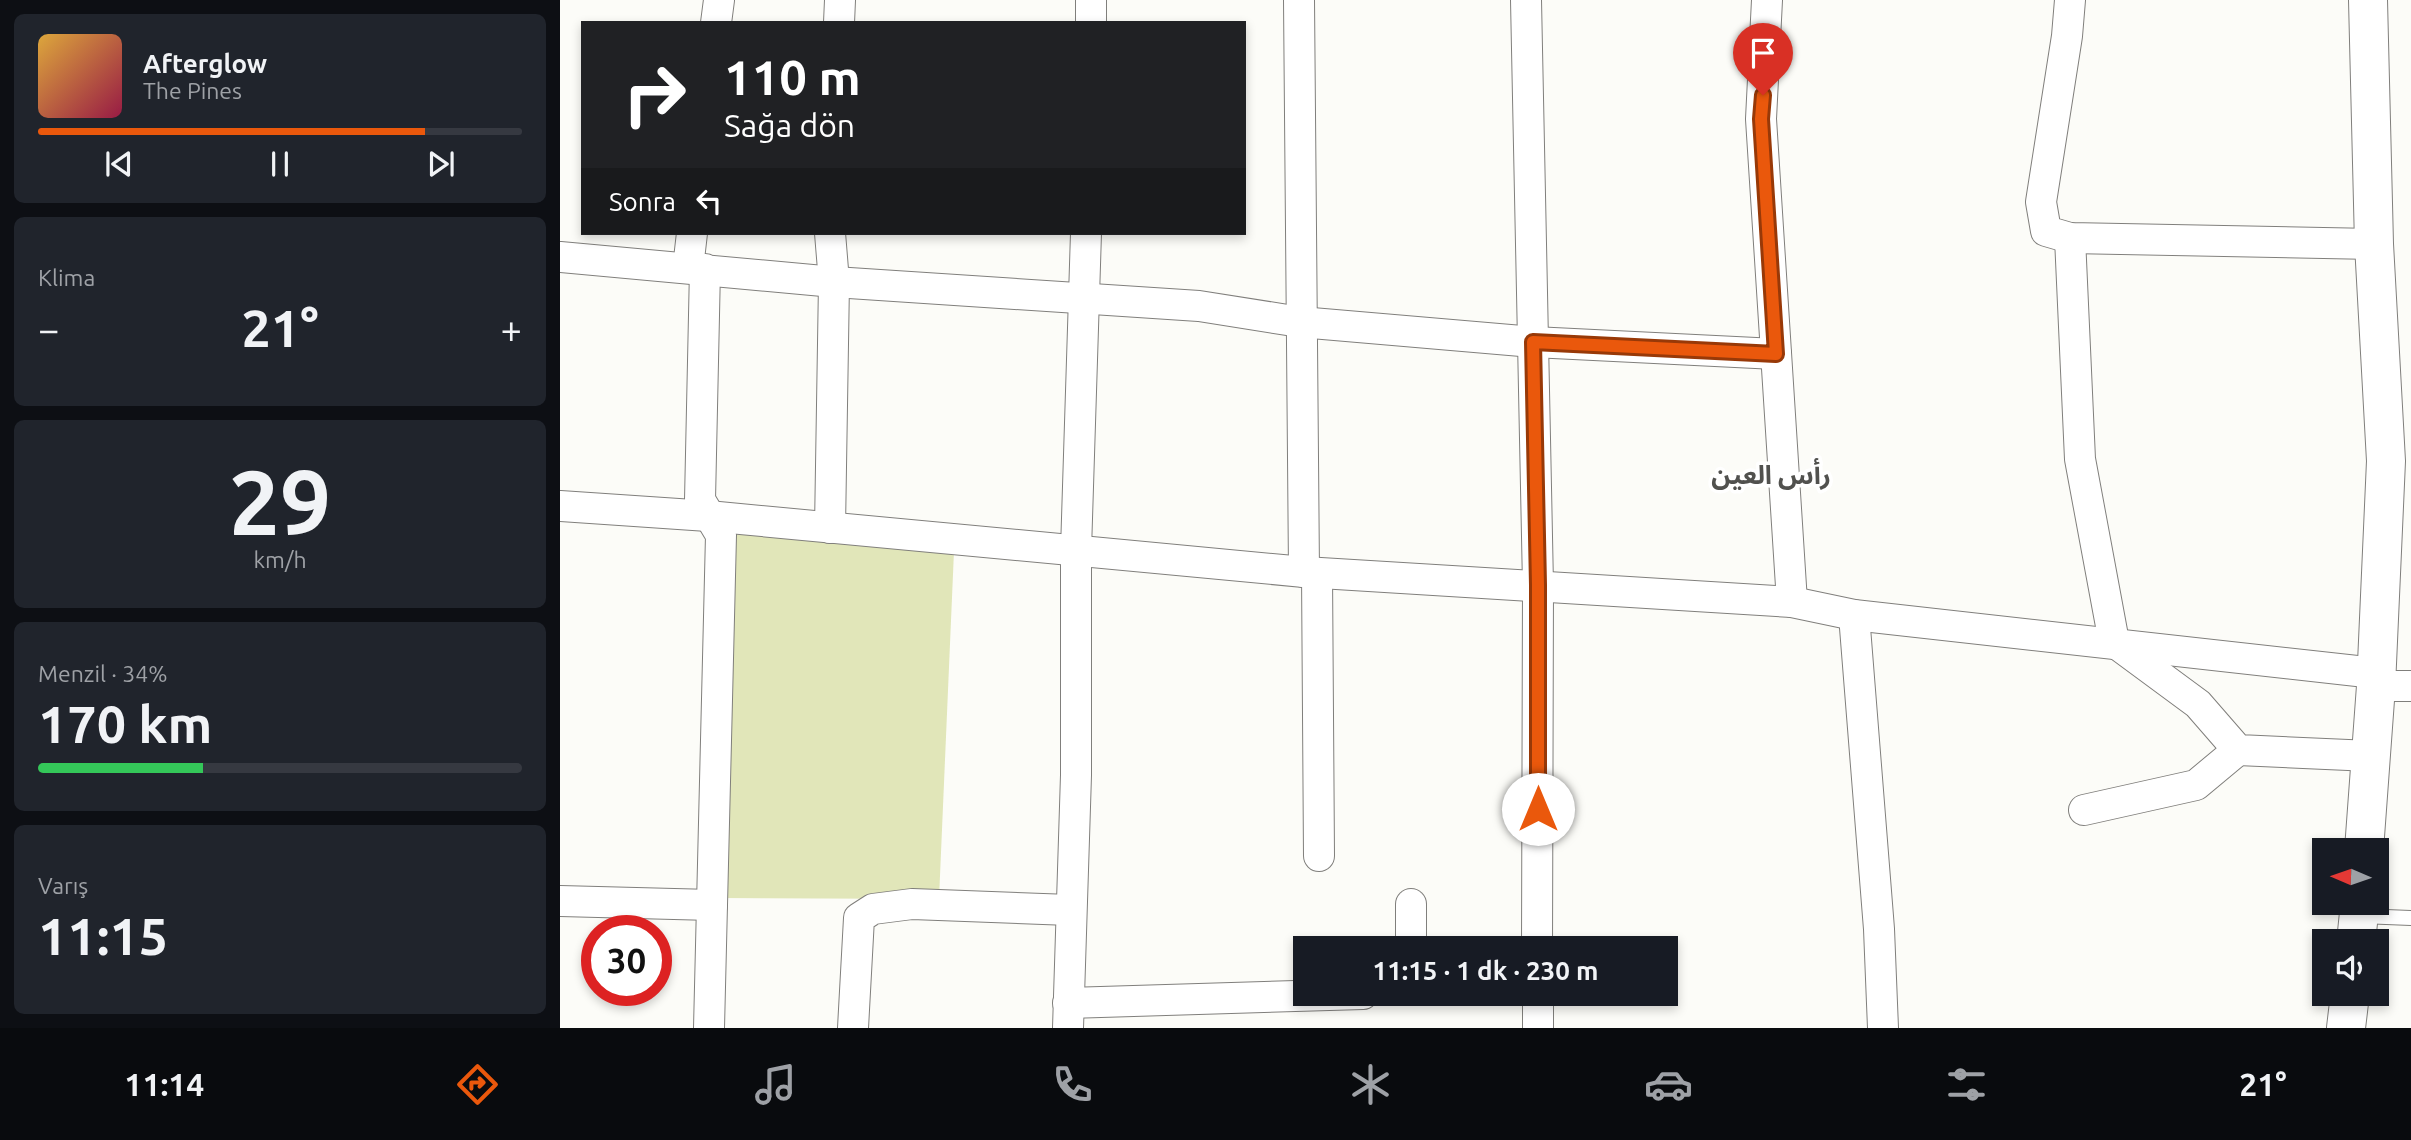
<!DOCTYPE html>
<html lang="tr">
<head>
<meta charset="utf-8">
<style>
	body { margin:0; font-family:Ubuntu,"Noto Sans Arabic",sans-serif; background:#20242c; color:#f1f3f6; height:100vh; display:flex; flex-direction:column; font-size:26px; white-space:nowrap }
	* { box-sizing:border-box; margin:0 }
	p { font-size:23px; color:#9ea1a6 }
	.icon { flex:none; width:38px; height:38px; fill:none; stroke:currentColor; stroke-width:2; stroke-linecap:round; stroke-linejoin:round }
	.map { position:relative; flex:1; overflow:hidden }
	.details { display:flex; flex-direction:column; gap:14px; padding:14px; background:#0d0f14; width:560px }
	.details>* { flex:none }
	.banner { position:absolute; left:21px; top:21px; width:665px; height:214px; border-radius:0px; box-shadow:0 4px 10px #0003; background:#202124; color:#fff; overflow:hidden }
	.needle { width:46px; rotate:272deg }
	.tools { position:absolute; left:1752px; top:838px; display:grid; gap:14px }
	.tools a { display:grid; place-items:center; width:77px; height:77px; border-radius:0px; background:#171b24; box-shadow:0 4px 10px #0003; font-size:35px }
	.speed { position:absolute; left:21px; top:915px; display:flex; gap:14px; font-size:35px; font-weight:700; text-align:center }
	.speed>* { display:grid; place-content:center; width:91px; height:91px; border-radius:50%; background:#171b24; box-shadow:0 4px 10px #0003; line-height:1 }
	.speed .limit { border:10px solid #d22; background:#fff; color:#111 }
	.pin { position:absolute; display:grid; place-items:center; width:60px; height:60px; color:#fff; margin:-72px -30px; border-radius:50% 50% 50% 0; rotate:-45deg; box-shadow:0 0 7px #0007 }
	.pin .icon { rotate:45deg }
	.me { position:absolute; width:77px; margin:-38px; rotate:0deg; stroke-linejoin:round; filter:drop-shadow(0 0 5px #0008) }
	.turn { display:flex; align-items:center; gap:24px; height:147px; padding:0 28px; font-size:32px }
	.turn .icon { width:91px; height:91px; stroke-width:2.5 }
	.turn b { display:block; font-size:49px; line-height:60px }
	.then { display:flex; align-items:center; height:66px; padding:0 28px; background:#0003; gap:14px; font-size:26px }
	.big { font-size:52px; font-weight:700; line-height:1.1 }
	.details .widget { flex:1; display:flex; flex-direction:column; justify-content:center; gap:10px; min-width:0; padding:0 24px; border-radius:10px; background:#20242c }
	.details .dial { align-items:center; gap:0 }
	.dial b { font-size:91px; line-height:1 }
	.song { display:flex; align-items:center; gap:21px }
	.cover { width:84px; height:84px; border-radius:10px; background:linear-gradient(135deg,hsl(40 70% 55%),hsl(340 70% 35%)) }
	.played { height:7px; border-radius:4px; background:linear-gradient(90deg,#ea580c 80%,#363941 80%) }
	.keys { display:flex; justify-content:space-around; direction:ltr }
	.heat { display:flex; justify-content:space-between; align-items:center; font-size:38px; direction:ltr }
	.charge { height:10px; border-radius:5px; background:linear-gradient(90deg,#34c759 34%,#363941 0) }
	.trip { position:absolute; left:733px; top:936px; width:385px; height:70px; border-radius:0px; background:#171b24; box-shadow:0 4px 10px #0003; font-weight:700; line-height:70px; text-align:center }
	.menu { display:flex; height:112px; justify-content:space-around; align-items:center; background:#090b0e; color:#9ea1a6 }
	.menu .icon { width:49px; height:49px }
	.menu .current { color:#ea580c }
	.menu b { font-size:32px; color:#f1f3f6 }
	main { display:flex; flex:1; min-height:0 }
	.map>svg:first-child { display:block }
</style>
</head>
<body>
<main>
<section class="details">
<div class="widget">
<div class="song"><i class="cover"></i><div><b>Afterglow</b><p>The Pines</p></div></div>
<div class="played"></div>
<div class="keys"><svg class="icon" aria-label="previous" viewBox="0 0 24 24"><path d="M18 5L8 12l10 7zM5 5v14"/></svg><svg class="icon" aria-label="pause" viewBox="0 0 24 24"><path d="M8 5v14M16 5v14"/></svg><svg class="icon" aria-label="next" viewBox="0 0 24 24"><path d="M6 5l10 7-10 7zM19 5v14"/></svg></div>
</div>
<div class="widget"><p>Klima</p>
<div class="heat"><a>−</a><b class="big">21°</b><a>+</a></div>
</div>
<div class="widget dial"><b>29</b><p>km/h</p></div>
<div class="widget"><p>Menzil · 34%</p><b class="big">170 km</b><div class="charge"></div></div>
<div class="widget"><p>Varış</p><b class="big">11:15</b></div>
</section>
<div class="map">
<svg width="1851" height="1028" viewBox="0 0 1851 1028">
	<rect width="100%" height="100%" fill="#fcfcf8"/>
	<polygon fill="#e1e6b9" points="175,534 394,551 379,899 159,898"/>
	<g fill="none" stroke-linecap="round" stroke-linejoin="round">
		<defs>
			<polyline id="service" points="1801,916 1851,918"/>
			<g id="minor">
				<polyline points="739,0 744,572"/>
				<polyline points="966,0 978,585 977,948"/>
				<polyline points="1207,0 1201,119 1232,602"/>
				<polyline points="1510,0 1507,36 1481,202 1486,231 1510,238 1814,244"/>
				<polyline points="156,23 159,0"/>
				<polyline points="279,23 280,0"/>
				<polyline points="531,23 531,0"/>
				<polyline points="1510,238 1520,459 1554,642 1638,704 1678,750 1811,756"/>
				<polyline points="0,257 274,282 639,306 740,322 973,342 1216,354"/>
				<polyline points="128,268 132,233"/>
				<polyline points="145,269 140,500 161,535 149,1028"/>
				<polyline points="0,506 148,516 744,572 1232,602 1294,615 1815,673"/>
				<polyline points="270,528 274,282 270,233"/>
				<polyline points="757,573 759,856"/>
				<polyline points="1294,615 1319,929 1323,1028"/>
				<polyline points="1816,686 1851,686"/>
				<polyline points="1524,810 1636,785 1678,750"/>
				<polyline points="0,901 152,905"/>
				<polyline points="851,904 851,948"/>
				<polyline points="978,994 978,1028"/>
				<polyline points="508,1003 803,994"/>
				<polyline points="293,1028 299,918 313,909 352,904 510,910"/>
				<polyline points="508,1028 516,775 516,550 526,233"/>
			</g>
			<g id="primary">
				<polyline points="1804,850 1816,686 1826,461 1814,244 1808,0"/>
				<polyline points="1796,942 1800,903"/>
				<polyline points="1786,1028 1790,994"/>
			</g>
		</defs>
		<use href="#service" stroke="#807f7c" stroke-width="16"/>
		<use href="#minor" stroke="#807f7c" stroke-width="32"/>
		<use href="#primary" stroke="#807f7c" stroke-width="40"/>
		<use href="#service" stroke="#fff" stroke-width="14"/>
		<use href="#minor" stroke="#fff" stroke-width="30"/>
		<use href="#primary" stroke="#fff" stroke-width="38"/>
	</g>
	<g fill="none" stroke-linecap="round" stroke-linejoin="round">
		<defs>
			<polyline id="route" points="978,809 978,585 973,342 1216,354 1201,119 1203,95"/>
		</defs>
		<use href="#route" stroke="#983908" stroke-width="18"/>
		<use href="#route" stroke="#ea580c" stroke-width="12"/>
	</g>
	<g text-anchor="middle" stroke-width="7" stroke-linejoin="round" paint-order="stroke">
		<g font-size="26" font-weight="bold" fill="#51514e" stroke="#fff">
			<text x="1211" y="484">رأس العين</text>
		</g>
	</g>
</svg>
<div class="tools">
<a><svg class="needle" viewBox="-14 -14 28 28"><path d="M0-13l5 13h-10z" fill="#e53935"/><path d="M0 13l5-13h-10z" fill="#9ea1a6"/></svg></a>
<a><svg class="icon" aria-label="sound" viewBox="0 0 24 24"><path d="M4 9h4l5-4v14l-5-4H4zM17 9q2 3 0 6"/></svg></a>
</div>
<div class="speed"><div class="limit">30</div></div>
<div class="pin" style="left:1203px;top:95px;background:#d93025"><svg class="icon" aria-label="arrive" viewBox="0 0 24 24"><path d="M6 21V4h12l-3 4 3 4H6"/></svg></div>
<svg class="me" style="left:978px;top:809px" viewBox="-20 -20 40 40"><circle r="19" fill="#fff"/><path d="M0-13L10 11 0 6-10 11z" fill="#ea580c"/></svg>
<div class="trip">11:15 · 1 dk · 230 m</div>
<div class="banner">
<div class="turn"><svg class="icon" aria-label="right" viewBox="0 0 24 24"><path d="M7 20v-9h11M14 6l5 5-5 5"/></svg><div><b>110 m</b>Sağa dön</div></div>
<div class="then">Sonra<svg class="icon" aria-label="left" viewBox="0 0 24 24"><path d="M17 20v-9H6M10 6l-5 5 5 5"/></svg></div>
</div>
</div>
</main>
<nav class="menu">
<b>11:14</b>
<svg class="icon current" aria-label="directions" viewBox="0 0 24 24"><path d="M12 3l9 9-9 9-9-9zM9 14v-3h6M13 9l2 2-2 2"/></svg>
<svg class="icon" aria-label="music" viewBox="0 0 24 24"><path d="M9 18V5l10-2v13"/><circle cx="6" cy="18" r="3"/><circle cx="16" cy="16" r="3"/></svg>
<svg class="icon" aria-label="phone" viewBox="0 0 24 24"><path d="M5 4h4l2 5-3 2q2 4 5 5l2-3 5 2v4C11 20 4 13 5 4z"/></svg>
<svg class="icon" aria-label="climate" viewBox="0 0 24 24"><path d="M12 3v18M4 7l16 10M4 17L20 7"/></svg>
<svg class="icon" aria-label="car" viewBox="0 0 24 24"><path d="M5 17H2v-5l4-1 3-4h7l3 4 3 1v5h-3M9 17h6M6 11h13"/><circle cx="7" cy="17" r="2"/><circle cx="17" cy="17" r="2"/></svg>
<svg class="icon" aria-label="filters" viewBox="0 0 24 24"><path d="M4 7h16M4 17h16"/><circle cx="9" cy="7" r="2"/><circle cx="15" cy="17" r="2"/></svg>
<b>21°</b>
</nav>
</body>
</html>
